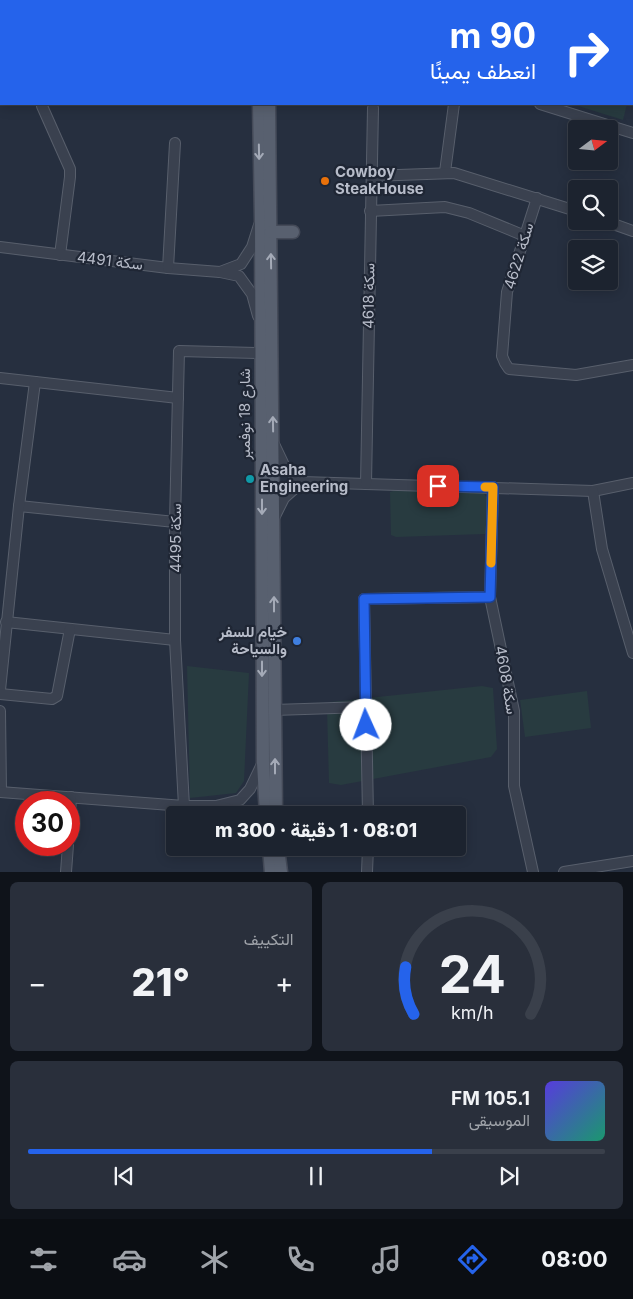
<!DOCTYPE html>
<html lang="ar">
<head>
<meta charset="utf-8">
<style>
	body { margin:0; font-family:Inter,Vazirmatn,sans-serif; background:#292f3b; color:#f1f3f6; direction:rtl; height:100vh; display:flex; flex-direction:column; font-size:19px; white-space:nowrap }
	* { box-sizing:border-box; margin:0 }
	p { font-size:16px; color:#a0a4aa }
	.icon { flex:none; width:28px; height:28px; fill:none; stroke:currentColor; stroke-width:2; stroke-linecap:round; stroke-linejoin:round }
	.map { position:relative; height:872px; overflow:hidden; direction:ltr }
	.details { display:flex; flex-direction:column; gap:10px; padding:10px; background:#0f131a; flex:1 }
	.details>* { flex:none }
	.banner { position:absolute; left:0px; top:0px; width:634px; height:105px; box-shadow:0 2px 12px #0003,0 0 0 1px #3a404b; direction:rtl; background:#2563eb; color:#fff; overflow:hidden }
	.needle { width:32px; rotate:74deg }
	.buttons { position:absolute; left:568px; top:120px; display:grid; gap:10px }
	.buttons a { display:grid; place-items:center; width:50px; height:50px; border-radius:5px; background:#1c232f; box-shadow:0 2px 12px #0003,0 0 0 1px #3a404b; font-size:25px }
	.speed { position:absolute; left:15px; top:791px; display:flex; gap:10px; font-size:25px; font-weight:700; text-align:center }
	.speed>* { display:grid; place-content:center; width:65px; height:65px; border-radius:50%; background:#1c232f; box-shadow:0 2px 12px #0003,0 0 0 1px #3a404b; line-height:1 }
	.speed .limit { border:8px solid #d22; background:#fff; color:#111 }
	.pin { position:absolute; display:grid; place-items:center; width:42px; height:42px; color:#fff; margin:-21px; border-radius:10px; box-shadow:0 2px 8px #0006 }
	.me { position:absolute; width:55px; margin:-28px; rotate:358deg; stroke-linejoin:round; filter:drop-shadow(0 0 4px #0008) }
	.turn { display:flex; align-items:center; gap:18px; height:105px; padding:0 15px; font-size:22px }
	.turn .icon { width:65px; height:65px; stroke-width:2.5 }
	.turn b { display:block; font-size:35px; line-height:42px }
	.big { font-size:38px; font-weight:800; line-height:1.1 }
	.details .widget { flex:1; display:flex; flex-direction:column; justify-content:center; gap:8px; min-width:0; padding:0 18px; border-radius:8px; background:#292f3b }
	.details .dial { align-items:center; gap:0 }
	.dial svg { height:130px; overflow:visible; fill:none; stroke:#3a404b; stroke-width:7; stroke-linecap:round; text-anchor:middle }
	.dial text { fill:#f1f3f6; stroke:none }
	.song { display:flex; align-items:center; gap:15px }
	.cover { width:60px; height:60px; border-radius:8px; background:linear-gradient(135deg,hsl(250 70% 55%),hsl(160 70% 35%)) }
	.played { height:5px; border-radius:2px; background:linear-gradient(90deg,#2563eb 70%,#3a404b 70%) }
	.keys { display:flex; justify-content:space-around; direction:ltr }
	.heat { display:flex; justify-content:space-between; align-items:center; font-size:28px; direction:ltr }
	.details .tiles { flex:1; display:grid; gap:10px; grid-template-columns:1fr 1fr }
	.widget:last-child { grid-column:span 2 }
	.trip { position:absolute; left:166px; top:806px; width:300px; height:50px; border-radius:5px; background:#1c232f; box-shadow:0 2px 12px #0003,0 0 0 1px #3a404b; font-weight:800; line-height:50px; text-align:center; direction:rtl }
	.tabs { display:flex; height:80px; justify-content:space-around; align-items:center; background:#0b0e13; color:#a0a4aa }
	.tabs .icon { width:35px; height:35px }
	.tabs .active { color:#2563eb }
	.tabs b { font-size:22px; color:#f1f3f6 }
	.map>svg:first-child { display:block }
</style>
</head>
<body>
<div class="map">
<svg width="633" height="872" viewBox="0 0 633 872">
	<rect width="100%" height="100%" fill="#262f3f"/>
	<g fill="#283b40">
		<polygon points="572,104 627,104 623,120"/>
		<polygon points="396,490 483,492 487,498 487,530 485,534 396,537 391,535 390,492"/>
		<polygon points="187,666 249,673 244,781 236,793 190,798"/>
		<polygon points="482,686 493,688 497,749 491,757 341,785 329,783 327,709 330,702"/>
		<polygon points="587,691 591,728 525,737 520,700"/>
	</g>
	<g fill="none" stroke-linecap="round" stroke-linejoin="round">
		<g stroke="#3c4b67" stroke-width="3">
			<polyline points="502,0 505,1"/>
			<polyline points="632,37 633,37"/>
		</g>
		<defs>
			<g id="minor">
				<polyline points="177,0 195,1"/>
				<polyline points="544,0 546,1"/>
				<polyline points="38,1 39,0"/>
				<polyline points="462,1 462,0"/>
				<polyline points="0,22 1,22"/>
				<polyline points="632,31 633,31"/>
				<polyline points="540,104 633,133"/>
				<polyline points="42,106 70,169 70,177 60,255"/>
				<polyline points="445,172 454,104"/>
				<polyline points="371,176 454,173 576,211"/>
				<polyline points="537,198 507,292 502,356 505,363 509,369 576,375 633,365"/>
				<polyline points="370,211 445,207 469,213 525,236"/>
				<polyline points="605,221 633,231"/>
				<polyline points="0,247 168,268 220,272"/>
				<polyline points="168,268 175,143"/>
				<polyline points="258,316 252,294 239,276 220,272 241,264 252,247 259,225"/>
				<polyline points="0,378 178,398"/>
				<polyline points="274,444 284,465 302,482 593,491 633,483"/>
				<polyline points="366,484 373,108"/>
				<polyline points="493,487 490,597 514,711 514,786 533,872"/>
				<polyline points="593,491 602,549 633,653"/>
				<polyline points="19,506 175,522"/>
				<polyline points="274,518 284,498 302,482"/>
				<polyline points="6,622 175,640"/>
				<polyline points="0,690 19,506 35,382"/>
				<polyline points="0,694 52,699 57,696 70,629"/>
				<polyline points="274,710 365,707"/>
				<polyline points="0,711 1,792"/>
				<polyline points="0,792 184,806 216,806 240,800 250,789 262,764"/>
				<polyline points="184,806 175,640 175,522 179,351 261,353"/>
				<polyline points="217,806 237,811 243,815"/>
				<polyline points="368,815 364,599 490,597"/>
				<polyline points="69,831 71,797"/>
				<polyline points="66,872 68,845"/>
				<polyline points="367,872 368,848"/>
				<polyline points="564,872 633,861"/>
			</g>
			<g id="major">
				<polyline points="257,0 257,1"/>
				<polyline points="269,1 269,0"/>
				<polyline points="259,104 261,219 263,763 266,815"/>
				<polyline points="269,104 276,815"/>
				<polyline points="271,232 293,232"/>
				<polyline points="269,848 271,872"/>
				<polyline points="278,848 281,872"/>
			</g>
		</defs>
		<use href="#minor" stroke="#585f6c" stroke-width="12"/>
		<use href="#major" stroke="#444a58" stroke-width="15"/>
		<use href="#minor" stroke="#3a414f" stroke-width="10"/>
		<use href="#major" stroke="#58606f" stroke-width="12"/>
	</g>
	<defs><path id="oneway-shaft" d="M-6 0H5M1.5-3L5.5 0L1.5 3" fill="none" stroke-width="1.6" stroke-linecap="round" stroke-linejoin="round" transform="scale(1.25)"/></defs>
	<g stroke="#a4aab7">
		<use href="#oneway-shaft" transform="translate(259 152) rotate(89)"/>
		<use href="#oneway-shaft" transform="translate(271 261) rotate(-91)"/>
		<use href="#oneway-shaft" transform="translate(273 424) rotate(-91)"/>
		<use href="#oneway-shaft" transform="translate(262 507) rotate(90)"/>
		<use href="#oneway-shaft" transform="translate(274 604) rotate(-90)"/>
		<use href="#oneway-shaft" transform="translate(262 669) rotate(90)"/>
		<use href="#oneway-shaft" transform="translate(275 766) rotate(-90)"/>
	</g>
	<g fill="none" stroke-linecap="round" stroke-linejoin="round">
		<defs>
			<polyline id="route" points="366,725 364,599 490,597 493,487 438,486"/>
		</defs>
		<use href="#route" stroke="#184099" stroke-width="12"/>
		<use href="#route" stroke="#2563eb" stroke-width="9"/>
		<polyline stroke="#f59e0b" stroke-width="9" points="485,487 493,487 491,563"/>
	</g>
	<circle fill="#e8710a" stroke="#1f2634" stroke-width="2" cx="325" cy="181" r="5"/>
	<circle fill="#0f9aa8" stroke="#1f2634" stroke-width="2" cx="250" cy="479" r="5"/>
	<circle fill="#3f7fe0" stroke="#1f2634" stroke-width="2" cx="297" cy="641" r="5"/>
	<g text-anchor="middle" stroke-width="4.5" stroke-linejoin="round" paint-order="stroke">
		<g font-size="15" font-weight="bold" fill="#b7bcc9" stroke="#1f2634" text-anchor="start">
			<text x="335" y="177">Cowboy<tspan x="335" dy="17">SteakHouse</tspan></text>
			<text x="260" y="475">Asaha<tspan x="260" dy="17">Engineering</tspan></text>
			<text x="287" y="637" text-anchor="end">خيام للسفر<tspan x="287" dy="17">والسياحة</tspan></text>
		</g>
		<g font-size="15" fill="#b7bcc9" stroke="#1f2634">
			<text transform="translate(519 256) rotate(-73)" y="5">سكة 4622</text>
			<text transform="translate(110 261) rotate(7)" y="5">سكة 4491</text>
			<text transform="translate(369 296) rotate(-89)" y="5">سكة 4618</text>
			<text transform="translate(245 414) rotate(-90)" y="5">شارع 18 نوفمبر</text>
			<text transform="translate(176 538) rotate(-90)" y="5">سكة 4495</text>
			<text transform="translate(506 680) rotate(80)" y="5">سكة 4608</text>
		</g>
	</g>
</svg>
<div class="buttons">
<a><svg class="needle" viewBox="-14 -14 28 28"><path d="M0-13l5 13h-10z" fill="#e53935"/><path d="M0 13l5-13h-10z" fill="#a0a4aa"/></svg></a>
<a><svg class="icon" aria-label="search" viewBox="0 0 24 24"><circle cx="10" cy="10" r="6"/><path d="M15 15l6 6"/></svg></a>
<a><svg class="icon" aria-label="layers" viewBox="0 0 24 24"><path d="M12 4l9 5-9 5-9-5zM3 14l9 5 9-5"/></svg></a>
</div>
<div class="speed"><div class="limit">30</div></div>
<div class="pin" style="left:438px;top:486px;background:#d93025"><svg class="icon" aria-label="arrive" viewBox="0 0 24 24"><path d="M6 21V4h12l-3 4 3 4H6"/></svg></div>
<svg class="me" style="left:366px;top:725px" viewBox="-20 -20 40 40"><circle r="19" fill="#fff"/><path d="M0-13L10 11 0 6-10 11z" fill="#2563eb"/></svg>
<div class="trip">08:01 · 1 دقيقة · 300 m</div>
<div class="banner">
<div class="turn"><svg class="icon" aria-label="right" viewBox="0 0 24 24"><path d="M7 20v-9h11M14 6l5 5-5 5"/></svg><div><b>90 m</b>انعطف يمينًا</div></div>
</div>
</div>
<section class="details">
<div class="tiles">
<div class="widget dial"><svg viewBox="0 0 100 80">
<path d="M14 69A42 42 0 1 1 86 69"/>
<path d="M14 69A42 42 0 0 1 9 40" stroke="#2563eb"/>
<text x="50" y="56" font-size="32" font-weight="700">24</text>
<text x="50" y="72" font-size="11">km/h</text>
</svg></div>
<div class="widget"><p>التكييف</p>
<div class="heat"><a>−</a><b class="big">21°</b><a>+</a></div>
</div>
<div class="widget">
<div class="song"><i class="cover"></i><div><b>105.1 FM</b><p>الموسيقى</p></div></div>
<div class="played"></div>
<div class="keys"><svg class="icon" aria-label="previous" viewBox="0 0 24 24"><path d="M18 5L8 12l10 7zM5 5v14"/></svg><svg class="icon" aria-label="pause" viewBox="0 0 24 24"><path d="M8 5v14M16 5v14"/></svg><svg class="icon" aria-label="next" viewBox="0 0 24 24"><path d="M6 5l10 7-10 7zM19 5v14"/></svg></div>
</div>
</div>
</section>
<nav class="tabs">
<b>08:00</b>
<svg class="icon active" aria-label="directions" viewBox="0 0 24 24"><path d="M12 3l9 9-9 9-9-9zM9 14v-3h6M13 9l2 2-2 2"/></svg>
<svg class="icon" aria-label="music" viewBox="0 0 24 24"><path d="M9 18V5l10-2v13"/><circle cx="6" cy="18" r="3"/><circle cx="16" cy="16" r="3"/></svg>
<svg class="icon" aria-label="phone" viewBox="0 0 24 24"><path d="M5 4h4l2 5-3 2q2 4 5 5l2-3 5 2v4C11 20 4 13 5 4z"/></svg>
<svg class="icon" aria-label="climate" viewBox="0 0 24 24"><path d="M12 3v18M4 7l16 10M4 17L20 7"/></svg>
<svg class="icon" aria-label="car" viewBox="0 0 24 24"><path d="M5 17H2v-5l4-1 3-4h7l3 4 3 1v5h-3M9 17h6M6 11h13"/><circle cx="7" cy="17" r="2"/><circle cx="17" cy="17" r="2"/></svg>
<svg class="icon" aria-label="filters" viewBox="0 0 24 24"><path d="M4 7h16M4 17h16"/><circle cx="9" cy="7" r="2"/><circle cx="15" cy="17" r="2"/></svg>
</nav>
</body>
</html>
